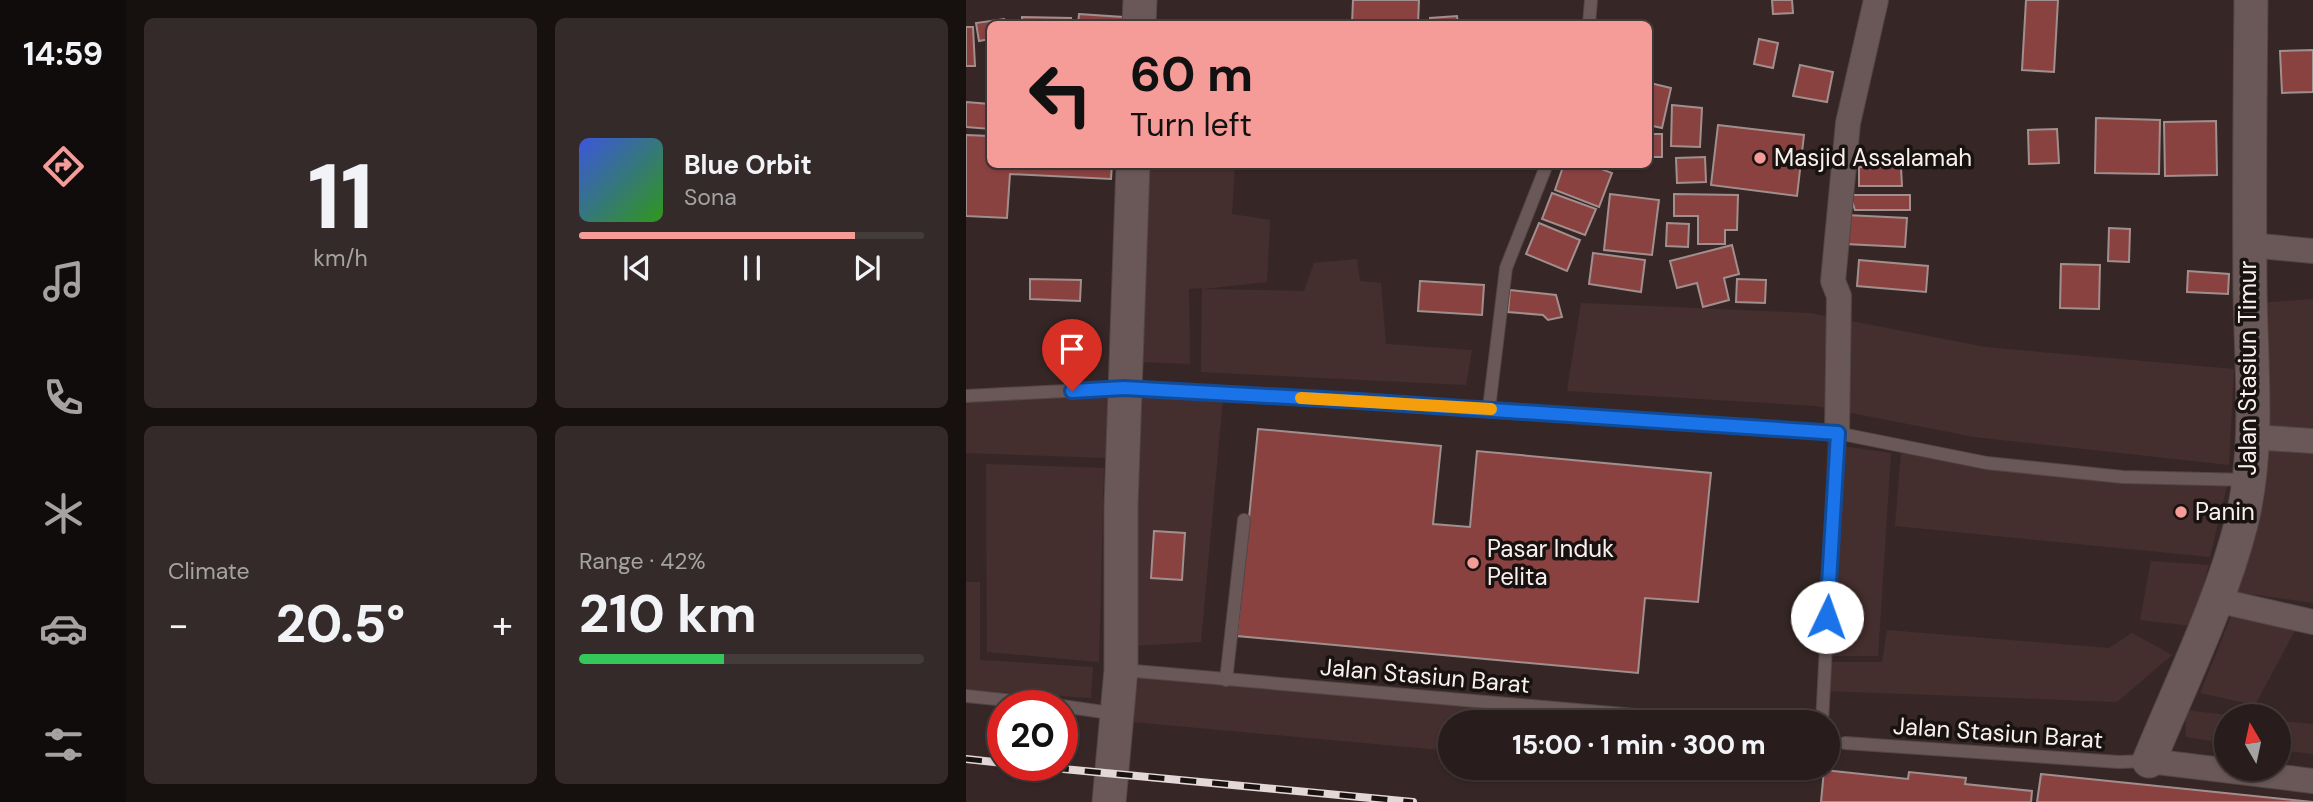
<!DOCTYPE html>
<html lang="en">
<head>
<meta charset="utf-8">
<style>
	body { margin:0; font-family:"DM Sans",sans-serif; background:#342a29; color:#f1f3f6; height:100vh; display:flex; flex-direction:column; font-size:26px; white-space:nowrap }
	* { box-sizing:border-box; margin:0 }
	p { font-size:23px; color:#a5a2a3 }
	.icon { flex:none; width:38px; height:38px; fill:none; stroke:currentColor; stroke-width:2; stroke-linecap:round; stroke-linejoin:round }
	.map { position:relative; flex:1; overflow:hidden }
	.side { display:flex; flex-direction:column; gap:18px; padding:18px; background:#16100f; width:840px }
	.side>* { flex:none }
	.hud { position:absolute; left:21px; top:21px; width:665px; height:147px; border-radius:10px; box-shadow:0 2px 5px #0004,0 0 0 2px #443b3b; background:#f59b98; color:#111; overflow:hidden }
	.needle { width:46px; rotate:351deg }
	.controls { position:absolute; left:1248px; top:704px; display:grid; gap:14px }
	.controls a { display:grid; place-items:center; width:77px; height:77px; border-radius:50%; background:#281d1c; box-shadow:0 2px 5px #0004,0 0 0 2px #443b3b; font-size:35px }
	.speed { position:absolute; left:21px; top:690px; display:flex; gap:14px; font-size:35px; font-weight:700; text-align:center }
	.speed>* { display:grid; place-content:center; width:91px; height:91px; border-radius:50%; background:#281d1c; box-shadow:0 2px 5px #0004,0 0 0 2px #443b3b; line-height:1 }
	.speed .limit { border:10px solid #d22; background:#fff; color:#111 }
	.pin { position:absolute; display:grid; place-items:center; width:60px; height:60px; color:#fff; margin:-72px -30px; border-radius:50% 50% 50% 0; rotate:-45deg; box-shadow:0 0 7px #0007 }
	.pin .icon { rotate:45deg }
	.me { position:absolute; width:77px; margin:-38px; rotate:3deg; stroke-linejoin:round; filter:drop-shadow(0 0 5px #0008) }
	.turn { display:flex; align-items:center; gap:24px; height:147px; padding:0 28px; font-size:32px }
	.turn .icon { width:91px; height:91px; stroke-width:2.5 }
	.turn b { display:block; font-size:49px; line-height:60px }
	.big { font-size:52px; font-weight:800; line-height:1.1 }
	.side .tile { flex:1; display:flex; flex-direction:column; justify-content:center; gap:10px; min-width:0; padding:0 24px; border-radius:10px; background:#342a29 }
	.side .dial { align-items:center; gap:0 }
	.dial b { font-size:91px; line-height:1 }
	.song { display:flex; align-items:center; gap:21px }
	.cover { width:84px; height:84px; border-radius:10px; background:linear-gradient(135deg,hsl(230 70% 55%),hsl(110 70% 35%)) }
	.played { height:7px; border-radius:4px; background:linear-gradient(90deg,#f59b98 80%,#443b3b 80%) }
	.keys { display:flex; justify-content:space-around; direction:ltr }
	.heat { display:flex; justify-content:space-between; align-items:center; font-size:38px; direction:ltr }
	.charge { height:10px; border-radius:5px; background:linear-gradient(90deg,#34c759 42%,#443b3b 0) }
	.side .tiles { flex:1; display:grid; gap:18px; grid-template-columns:repeat(2,1fr) }
	.trip { position:absolute; left:472px; top:710px; width:402px; height:70px; border-radius:35px; background:#281d1c; box-shadow:0 2px 5px #0004,0 0 0 2px #443b3b; font-weight:800; line-height:70px; text-align:center }
	main { display:flex; flex:1; min-height:0 }
	.menu { display:flex; flex-direction:column; width:126px; justify-content:space-around; align-items:center; background:#100c0b; color:#a5a2a3 }
	.menu .icon { width:49px; height:49px }
	.menu .on { color:#f59b98 }
	.menu b { font-size:32px; color:#f1f3f6 }
	.map>svg:first-child { display:block }
</style>
</head>
<body>
<main>
<nav class="menu">
<b>14:59</b>
<svg class="icon on" aria-label="directions" viewBox="0 0 24 24"><path d="M12 3l9 9-9 9-9-9zM9 14v-3h6M13 9l2 2-2 2"/></svg>
<svg class="icon" aria-label="music" viewBox="0 0 24 24"><path d="M9 18V5l10-2v13"/><circle cx="6" cy="18" r="3"/><circle cx="16" cy="16" r="3"/></svg>
<svg class="icon" aria-label="phone" viewBox="0 0 24 24"><path d="M5 4h4l2 5-3 2q2 4 5 5l2-3 5 2v4C11 20 4 13 5 4z"/></svg>
<svg class="icon" aria-label="climate" viewBox="0 0 24 24"><path d="M12 3v18M4 7l16 10M4 17L20 7"/></svg>
<svg class="icon" aria-label="car" viewBox="0 0 24 24"><path d="M5 17H2v-5l4-1 3-4h7l3 4 3 1v5h-3M9 17h6M6 11h13"/><circle cx="7" cy="17" r="2"/><circle cx="17" cy="17" r="2"/></svg>
<svg class="icon" aria-label="filters" viewBox="0 0 24 24"><path d="M4 7h16M4 17h16"/><circle cx="9" cy="7" r="2"/><circle cx="15" cy="17" r="2"/></svg>
</nav>
<section class="side">
<div class="tiles">
<div class="tile dial"><b>11</b><p>km/h</p></div>
<div class="tile">
<div class="song"><i class="cover"></i><div><b>Blue Orbit</b><p>Sona</p></div></div>
<div class="played"></div>
<div class="keys"><svg class="icon" aria-label="previous" viewBox="0 0 24 24"><path d="M18 5L8 12l10 7zM5 5v14"/></svg><svg class="icon" aria-label="pause" viewBox="0 0 24 24"><path d="M8 5v14M16 5v14"/></svg><svg class="icon" aria-label="next" viewBox="0 0 24 24"><path d="M6 5l10 7-10 7zM19 5v14"/></svg></div>
</div>
<div class="tile"><p>Climate</p>
<div class="heat"><a>−</a><b class="big">20.5°</b><a>+</a></div>
</div>
<div class="tile"><p>Range · 42%</p><b class="big">210 km</b><div class="charge"></div></div>
</div>
</section>
<div class="map">
<svg width="1347" height="802" viewBox="0 0 1347 802">
	<rect width="100%" height="100%" fill="#362726"/>
	<g fill="#452f2e">
		<polygon points="184,164 269,165 266,214 304,220 301,282 237,289 338,291 348,263 391,259 394,281 415,283 420,344 506,350 500,385 235,372 236,288 223,289 224,364 175,362"/>
		<polygon points="1347,299 1347,603 1271,592 1293,303"/>
		<polygon points="615,303 844,313 1019,347 1268,369 1263,465 1008,437 850,406 601,391"/>
		<polygon points="146,385 141,458 0,453 0,391"/>
		<polygon points="172,390 257,398 235,642 166,646"/>
		<polygon points="861,444 925,453 912,656 855,656"/>
		<polygon points="935,453 1261,486 1244,557 929,526"/>
		<polygon points="20,464 138,468 133,662 21,652"/>
		<polygon points="1185,561 1243,565 1226,626 1174,620"/>
		<polygon points="0,582 14,582 14,660 127,667 125,698 0,690"/>
		<polygon points="1269,607 1332,625 1289,705 1234,693"/>
		<polygon points="921,630 1143,648 1166,633 1206,655 1151,702 859,691 855,662 916,662"/>
		<polygon points="173,674 737,723 485,723 485,751 166,722"/>
		<polygon points="1219,710 1270,716 1260,716 1260,743 1220,737"/>
		<polygon points="1313,721 1347,724 1347,754 1313,750"/>
		<polygon points="682,768 834,768 831,782"/>
	</g>
	<g fill="#8a4241" stroke="#a18f8d" stroke-width="2">
		<polygon points="387,0 453,0 452,24 386,24"/>
		<polygon points="806,0 826,0 827,13 807,14"/>
		<polygon points="1060,0 1092,0 1088,72 1056,70"/>
		<polygon points="113,14 157,17 157,24 112,24"/>
		<polygon points="491,16 492,24 464,24 464,18"/>
		<polygon points="56,17 105,18 104,24 56,24"/>
		<polygon points="38,19 39,24 24,24 24,39 13,41 10,23"/>
		<polygon points="0,27 7,27 9,66 0,66"/>
		<polygon points="793,39 812,43 807,68 788,64"/>
		<polygon points="1347,50 1347,92 1316,93 1314,51"/>
		<polygon points="834,65 867,72 861,102 827,96"/>
		<polygon points="684,83 705,88 696,128 682,125"/>
		<polygon points="0,102 24,104 24,129 0,127"/>
		<polygon points="706,105 736,108 734,147 705,146"/>
		<polygon points="1130,118 1194,120 1193,174 1129,173"/>
		<polygon points="1250,121 1251,175 1199,176 1198,122"/>
		<polygon points="752,125 838,135 831,196 745,185"/>
		<polygon points="1091,129 1093,163 1063,164 1062,130"/>
		<rect x="682" y="134" width="14" height="23"/>
		<polygon points="0,135 24,136 24,164 146,164 145,179 44,174 41,218 0,216"/>
		<polygon points="739,157 740,182 711,183 710,158"/>
		<polygon points="598,164 622,164 646,173 633,207 589,190"/>
		<polygon points="893,167 935,167 936,186 893,186"/>
		<polygon points="586,193 630,209 619,235 576,219"/>
		<polygon points="644,194 693,200 686,255 638,250"/>
		<polygon points="708,194 772,195 771,230 759,230 759,244 732,244 732,216 708,216"/>
		<polygon points="884,195 944,195 944,210 889,210"/>
		<polygon points="880,215 941,218 939,247 879,244"/>
		<polygon points="573,223 614,240 601,271 560,254"/>
		<polygon points="701,223 723,224 722,247 700,246"/>
		<polygon points="1143,228 1164,229 1163,262 1142,261"/>
		<polygon points="766,245 773,274 758,278 763,300 737,307 731,283 711,288 704,261"/>
		<polygon points="627,253 679,260 675,292 623,284"/>
		<polygon points="893,260 962,266 960,292 891,286"/>
		<polygon points="1095,264 1134,265 1133,309 1094,308"/>
		<polygon points="1222,271 1263,274 1262,294 1221,292"/>
		<polygon points="64,279 115,280 114,301 64,299"/>
		<polygon points="771,279 800,280 799,303 770,302"/>
		<polygon points="454,281 518,285 516,315 452,311"/>
		<polygon points="544,290 590,295 596,317 582,320 577,315 542,312"/>
		<polygon points="292,429 475,446 467,524 504,527 511,451 745,473 732,602 679,598 672,673 271,636"/>
		<polygon points="188,531 219,533 216,580 185,578"/>
		<polygon points="858,770 942,779 943,772 1000,778 999,784 1066,791 1065,802 855,802"/>
		<polygon points="1075,774 1347,802 1071,802"/>
	</g>
	<g fill="none" stroke-linecap="round" stroke-linejoin="round">
		<defs>
			<g id="lane">
				<polyline points="623,24 625,0"/>
				<polyline points="0,396 158,388 523,408 871,433 1021,463 1157,477 1283,480"/>
				<polyline points="523,408 540,268 581,164"/>
				<polyline points="157,670 760,723"/>
				<polyline points="260,680 278,520"/>
				<polyline points="0,696 88,705"/>
				<polyline points="96,706 151,714"/>
				<polyline points="856,723 871,433"/>
				<polyline points="879,743 1153,762 1182,761"/>
			</g>
			<g id="street">
				<polyline points="1283,245 1347,251"/>
				<polyline points="871,433 873,296 867,281 882,123 910,0"/>
				<polyline points="1286,437 1347,441"/>
				<polyline points="1250,600 1347,622"/>
				<polyline points="1183,761 1347,781"/>
			</g>
			<g id="secondary">
				<polyline points="173,24 174,0"/>
				<path d="M1183,761c31,-76 72,-158 92,-237 19,-75 10,-156 9,-233 -1,-97 0,-194 1,-291"/>
				<polyline points="143,802 155,670 155,506 167,164"/>
			</g>
		</defs>
		<use href="#lane" stroke="#524645" stroke-width="14"/>
		<use href="#street" stroke="#524645" stroke-width="26"/>
		<use href="#secondary" stroke="#524645" stroke-width="35"/>
		<use href="#lane" stroke="#695857" stroke-width="12"/>
		<use href="#street" stroke="#695857" stroke-width="24"/>
		<use href="#secondary" stroke="#695857" stroke-width="33"/>
		<defs>
			<g id="rail">
				<polyline points="0,759 37,763"/>
				<polyline points="55,765 447,802"/>
			</g>
		</defs>
		<use href="#rail" stroke="#e3d8d7" stroke-width="8"/>
		<use href="#rail" stroke="#181211" stroke-width="5" stroke-dasharray="16" stroke-linecap="butt"/>
	</g>
	<g fill="none" stroke-linecap="round" stroke-linejoin="round">
		<defs>
			<polyline id="route" points="106,391 158,388 393,401 872,433 861,617"/>
		</defs>
		<use href="#route" stroke="#114b97" stroke-width="18"/>
		<use href="#route" stroke="#1a73e8" stroke-width="12"/>
		<polyline stroke="#f59e0b" stroke-width="12" points="335,398 525,409"/>
	</g>
	<g fill="#f59b98" stroke="#181211" stroke-width="2.5">
		<circle cx="794" cy="158" r="7"/>
		<circle cx="1215" cy="512" r="7"/>
		<circle cx="507" cy="563" r="7"/>
	</g>
	<g text-anchor="middle" stroke-width="7" stroke-linejoin="round" paint-order="stroke">
		<g font-size="24" fill="#f9efee" stroke="#181211" text-anchor="start">
			<text x="808" y="166">Masjid Assalamah</text>
			<text x="1229" y="520">Panin</text>
			<text x="521" y="557">Pasar Induk<tspan x="521" dy="28">Pelita</tspan></text>
		</g>
		<g font-size="24" fill="#f9efee" stroke="#181211">
			<text transform="translate(1282 368) rotate(-90)" y="8">Jalan Stasiun Timur</text>
			<text transform="translate(459 676) rotate(5)" y="8">Jalan Stasiun Barat</text>
			<text transform="translate(1032 733) rotate(4)" y="8">Jalan Stasiun Barat</text>
		</g>
	</g>
</svg>
<div class="controls">
<a><svg class="needle" viewBox="-14 -14 28 28"><path d="M0-13l5 13h-10z" fill="#e53935"/><path d="M0 13l5-13h-10z" fill="#a5a2a3"/></svg></a>
</div>
<div class="speed"><div class="limit">20</div></div>
<div class="pin" style="left:106px;top:391px;background:#d93025"><svg class="icon" aria-label="arrive" viewBox="0 0 24 24"><path d="M6 21V4h12l-3 4 3 4H6"/></svg></div>
<svg class="me" style="left:861px;top:617px" viewBox="-20 -20 40 40"><circle r="19" fill="#fff"/><path d="M0-13L10 11 0 6-10 11z" fill="#1a73e8"/></svg>
<div class="trip">15:00 · 1 min · 300 m</div>
<div class="hud">
<div class="turn"><svg class="icon" aria-label="left" viewBox="0 0 24 24"><path d="M17 20v-9H6M10 6l-5 5 5 5"/></svg><div><b>60 m</b>Turn left</div></div>
</div>
</div>
</main>
</body>
</html>
